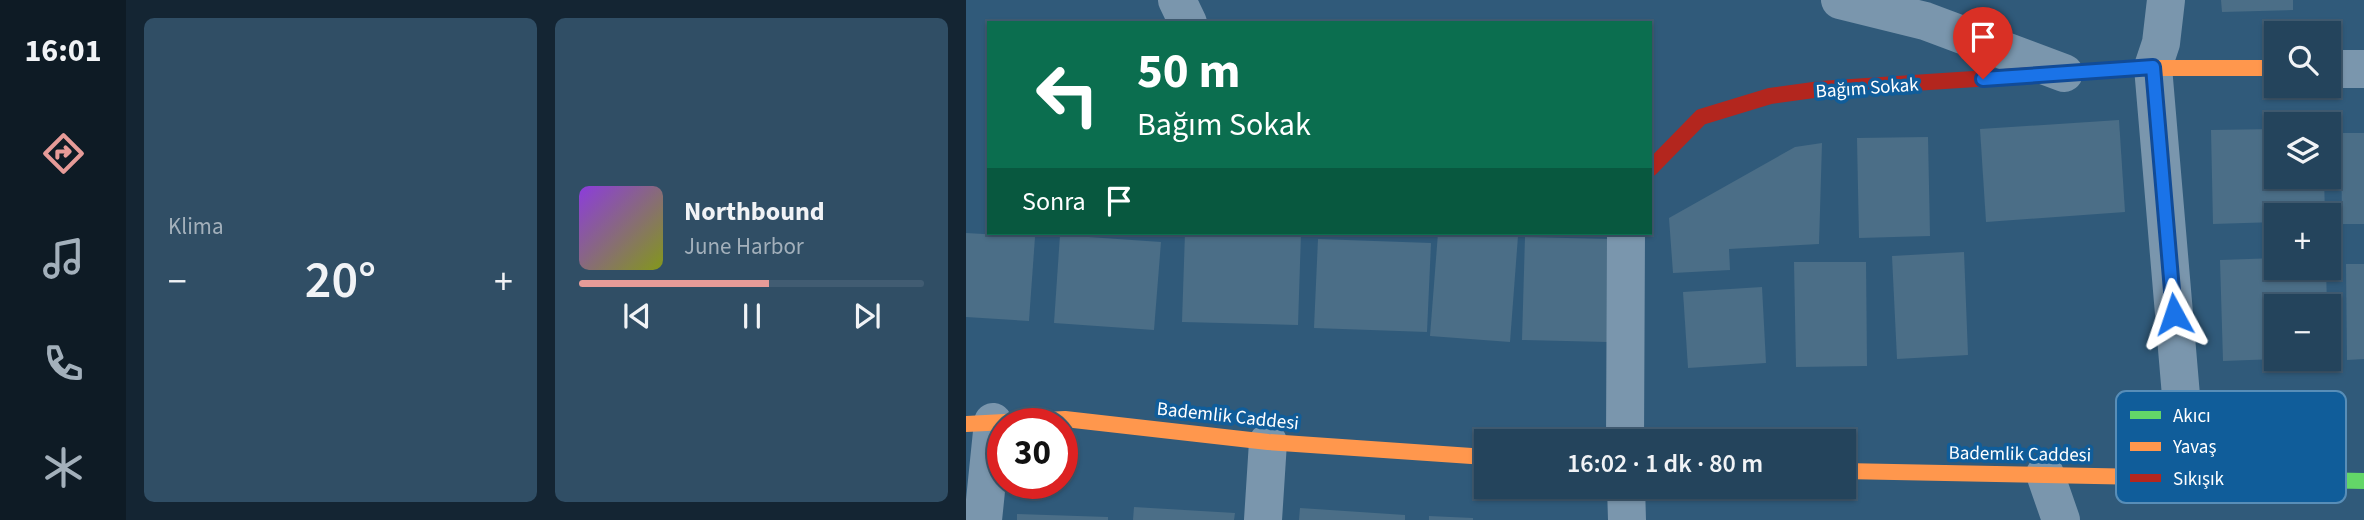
<!DOCTYPE html>
<html lang="tr">
<head>
<meta charset="utf-8">
<style>
	body { margin:0; font-family:"Source Sans 3",sans-serif; background:#304e65; color:#f1f3f6; height:100vh; display:flex; flex-direction:column; font-size:26px; white-space:nowrap }
	* { box-sizing:border-box; margin:0 }
	p { font-size:23px; color:#a3b0bb }
	.icon { flex:none; width:38px; height:38px; fill:none; stroke:currentColor; stroke-width:2; stroke-linecap:round; stroke-linejoin:round }
	.map { position:relative; flex:1; overflow:hidden }
	.details { display:flex; flex-direction:column; gap:18px; padding:18px; background:#142533; width:840px }
	.details>* { flex:none }
	.banner { position:absolute; left:21px; top:21px; width:665px; height:214px; border-radius:0px; box-shadow:0 2px 5px #0004,0 0 0 2px #415c72; background:#0b6e4f; color:#fff; overflow:hidden }
	.fabs { position:absolute; left:1298px; top:21px; display:grid; gap:14px }
	.fabs a { display:grid; place-items:center; width:77px; height:77px; border-radius:0px; background:#24445c; box-shadow:0 2px 5px #0004,0 0 0 2px #415c72; font-size:35px }
	.speed { position:absolute; left:21px; top:408px; display:flex; gap:14px; font-size:35px; font-weight:700; text-align:center }
	.speed>* { display:grid; place-content:center; width:91px; height:91px; border-radius:50%; background:#24445c; box-shadow:0 2px 5px #0004,0 0 0 2px #415c72; line-height:1 }
	.speed .limit { border:10px solid #d22; background:#fff; color:#111 }
	.pin { position:absolute; display:grid; place-items:center; width:60px; height:60px; color:#fff; margin:-72px -30px; border-radius:50% 50% 50% 0; rotate:-45deg; box-shadow:0 0 7px #0007 }
	.pin .icon { rotate:45deg }
	.me { position:absolute; width:77px; margin:-38px; rotate:355deg; stroke-linejoin:round; filter:drop-shadow(0 0 5px #0008) }
	.turn { display:flex; align-items:center; gap:24px; height:147px; padding:0 35px; font-size:32px }
	.turn .icon { width:91px; height:91px; stroke-width:2.5 }
	.turn b { display:block; font-size:49px; line-height:60px }
	.then { display:flex; align-items:center; height:66px; padding:0 35px; background:#0003; gap:14px; font-size:26px }
	.big { font-size:52px; font-weight:600; line-height:1.1 }
	.details .card { flex:1; display:flex; flex-direction:column; justify-content:center; gap:10px; min-width:0; padding:0 24px; border-radius:10px; background:#304e65 }
	.song { display:flex; align-items:center; gap:21px }
	.cover { width:84px; height:84px; border-radius:10px; background:linear-gradient(135deg,hsl(270 70% 55%),hsl(70 70% 35%)) }
	.played { height:7px; border-radius:4px; background:linear-gradient(90deg,#e69b98 55%,#415c72 55%) }
	.keys { display:flex; justify-content:space-around; direction:ltr }
	.heat { display:flex; justify-content:space-between; align-items:center; font-size:38px; direction:ltr }
	.details .tiles { flex:1; display:grid; gap:18px; grid-template-columns:repeat(2,1fr) }
	.trip { position:absolute; left:508px; top:429px; width:382px; height:70px; border-radius:0px; background:#24445c; box-shadow:0 2px 5px #0004,0 0 0 2px #415c72; font-weight:600; line-height:70px; text-align:center }
	main { display:flex; flex:1; min-height:0 }
	.tabs { display:flex; flex-direction:column; width:126px; justify-content:space-around; align-items:center; background:#0e1b25; color:#a3b0bb }
	.tabs .icon { width:49px; height:49px }
	.tabs .current { color:#e69b98 }
	.tabs b { font-size:32px; color:#f1f3f6 }
	.map>svg:first-child { display:block }
</style>
</head>
<body>
<main>
<nav class="tabs">
<b>16:01</b>
<svg class="icon current" aria-label="directions" viewBox="0 0 24 24"><path d="M12 3l9 9-9 9-9-9zM9 14v-3h6M13 9l2 2-2 2"/></svg>
<svg class="icon" aria-label="music" viewBox="0 0 24 24"><path d="M9 18V5l10-2v13"/><circle cx="6" cy="18" r="3"/><circle cx="16" cy="16" r="3"/></svg>
<svg class="icon" aria-label="phone" viewBox="0 0 24 24"><path d="M5 4h4l2 5-3 2q2 4 5 5l2-3 5 2v4C11 20 4 13 5 4z"/></svg>
<svg class="icon" aria-label="climate" viewBox="0 0 24 24"><path d="M12 3v18M4 7l16 10M4 17L20 7"/></svg>
</nav>
<section class="details">
<div class="tiles">
<div class="card"><p>Klima</p>
<div class="heat"><a>−</a><b class="big">20°</b><a>+</a></div>
</div>
<div class="card">
<div class="song"><i class="cover"></i><div><b>Northbound</b><p>June Harbor</p></div></div>
<div class="played"></div>
<div class="keys"><svg class="icon" aria-label="previous" viewBox="0 0 24 24"><path d="M18 5L8 12l10 7zM5 5v14"/></svg><svg class="icon" aria-label="pause" viewBox="0 0 24 24"><path d="M8 5v14M16 5v14"/></svg><svg class="icon" aria-label="next" viewBox="0 0 24 24"><path d="M6 5l10 7-10 7zM19 5v14"/></svg></div>
</div>
</div>
</section>
<div class="map">
<svg width="1398" height="520" viewBox="0 0 1398 520">
	<rect width="100%" height="100%" fill="#305a7a"/>
	<g fill="#4b6e87">
		<polygon points="1255,0 1327,0 1327,10 1256,12"/>
		<polygon points="1153,120 1159,212 1020,222 1014,129"/>
		<polygon points="1311,129 1311,177 1358,177 1359,215 1311,215 1311,222 1247,224 1245,130"/>
		<polygon points="1375,133 1398,133 1398,224 1376,224"/>
		<polygon points="962,137 964,236 893,238 891,138"/>
		<polygon points="856,143 853,244 763,249 764,270 707,273 703,218 829,147"/>
		<polygon points="0,233 69,237 63,321 0,317"/>
		<polygon points="219,233 335,233 332,325 216,322"/>
		<polygon points="472,233 552,236 544,342 464,336"/>
		<polygon points="94,235 195,242 188,330 88,323"/>
		<polygon points="559,237 644,239 641,342 556,340"/>
		<polygon points="352,239 465,243 461,332 348,328"/>
		<polygon points="998,252 1002,355 931,359 926,256"/>
		<polygon points="1311,258 1311,268 1360,268 1361,306 1311,306 1311,359 1257,361 1254,260"/>
		<polygon points="828,262 900,262 901,366 830,367"/>
		<polygon points="1380,264 1398,264 1398,359 1381,360"/>
		<polygon points="796,287 800,363 722,368 717,292"/>
		<polygon points="168,507 269,513 268,520 167,520"/>
		<polygon points="334,508 439,515 439,520 333,520"/>
		<polygon points="51,514 142,517 142,520 51,520"/>
		<polygon points="463,516 507,518 507,520 463,520"/>
	</g>
	<g fill="none" stroke-linecap="round" stroke-linejoin="round">
		<g stroke="#7a96ad" stroke-width="38">
			<polyline points="211,0 222,23"/>
			<polyline points="874,0 959,21 1098,73"/>
			<polyline points="1200,0 1195,43 1187,67 1222,478"/>
			<polyline points="1363,69 1398,69"/>
			<polyline points="659,441 660,233"/>
			<polyline points="1079,474 1095,520"/>
			<polyline points="660,486 661,520"/>
			<polyline points="17,520 27,422"/>
			<polyline points="297,520 302,442"/>
		</g>
		<polyline stroke="#63d668" stroke-width="16" points="1229,478 1398,481"/>
		<g stroke="#ff974d" stroke-width="16">
			<polyline points="1177,68 1311,68"/>
			<polyline points="0,424 99,419 302,442 520,457"/>
			<polyline points="877,471 1229,478"/>
		</g>
		<polyline stroke="#b3261e" stroke-width="16" points="684,169 735,117 804,96 855,89 1177,68"/>
	</g>
	<g fill="none" stroke-linecap="round" stroke-linejoin="round">
		<defs>
			<polyline id="route" points="1017,79 1187,67 1208,314"/>
		</defs>
		<use href="#route" stroke="#114b97" stroke-width="18"/>
		<use href="#route" stroke="#1a73e8" stroke-width="12"/>
	</g>
	<g text-anchor="middle" stroke-width="7" stroke-linejoin="round" paint-order="stroke">
		<g font-size="19" fill="#fff" stroke="#105d9a">
			<text transform="translate(901 87) rotate(-4)" y="7">Bağım Sokak</text>
			<text transform="translate(262 415) rotate(6)" y="7">Bademlik Caddesi</text>
			<text transform="translate(1054 453) rotate(1)" y="7">Bademlik Caddesi</text>
		</g>
	</g>
	<rect x="1150" y="391" width="230" height="112" rx="10" fill="#105d9a" stroke="#588eb8" stroke-width="2"/>
	<rect x="1164" y="411" width="31" height="8" fill="#63d668"/>
	<rect x="1164" y="442" width="31" height="9" fill="#ff974d"/>
	<rect x="1164" y="474" width="31" height="8" fill="#b3261e"/>
	<g font-size="19" fill="#fff">
		<text x="1207" y="422">Akıcı</text>
		<text x="1207" y="453">Yavaş</text>
		<text x="1207" y="485">Sıkışık</text>
	</g>
</svg>
<div class="fabs">
<a><svg class="icon" aria-label="search" viewBox="0 0 24 24"><circle cx="10" cy="10" r="6"/><path d="M15 15l6 6"/></svg></a>
<a><svg class="icon" aria-label="layers" viewBox="0 0 24 24"><path d="M12 4l9 5-9 5-9-5zM3 14l9 5 9-5"/></svg></a>
<a>+</a>
<a>−</a>
</div>
<div class="speed"><div class="limit">30</div></div>
<div class="pin" style="left:1017px;top:79px;background:#d93025"><svg class="icon" aria-label="arrive" viewBox="0 0 24 24"><path d="M6 21V4h12l-3 4 3 4H6"/></svg></div>
<svg class="me" style="left:1208px;top:314px" viewBox="-20 -20 40 40"><path d="M0-17L14 15 0 8-14 15z" fill="#1a73e8" stroke="#fff" stroke-width="4"/></svg>
<div class="trip">16:02 · 1 dk · 80 m</div>
<div class="banner">
<div class="turn"><svg class="icon" aria-label="left" viewBox="0 0 24 24"><path d="M17 20v-9H6M10 6l-5 5 5 5"/></svg><div><b>50 m</b>Bağım Sokak</div></div>
<div class="then">Sonra<svg class="icon" aria-label="arrive" viewBox="0 0 24 24"><path d="M6 21V4h12l-3 4 3 4H6"/></svg></div>
</div>
</div>
</main>
</body>
</html>
